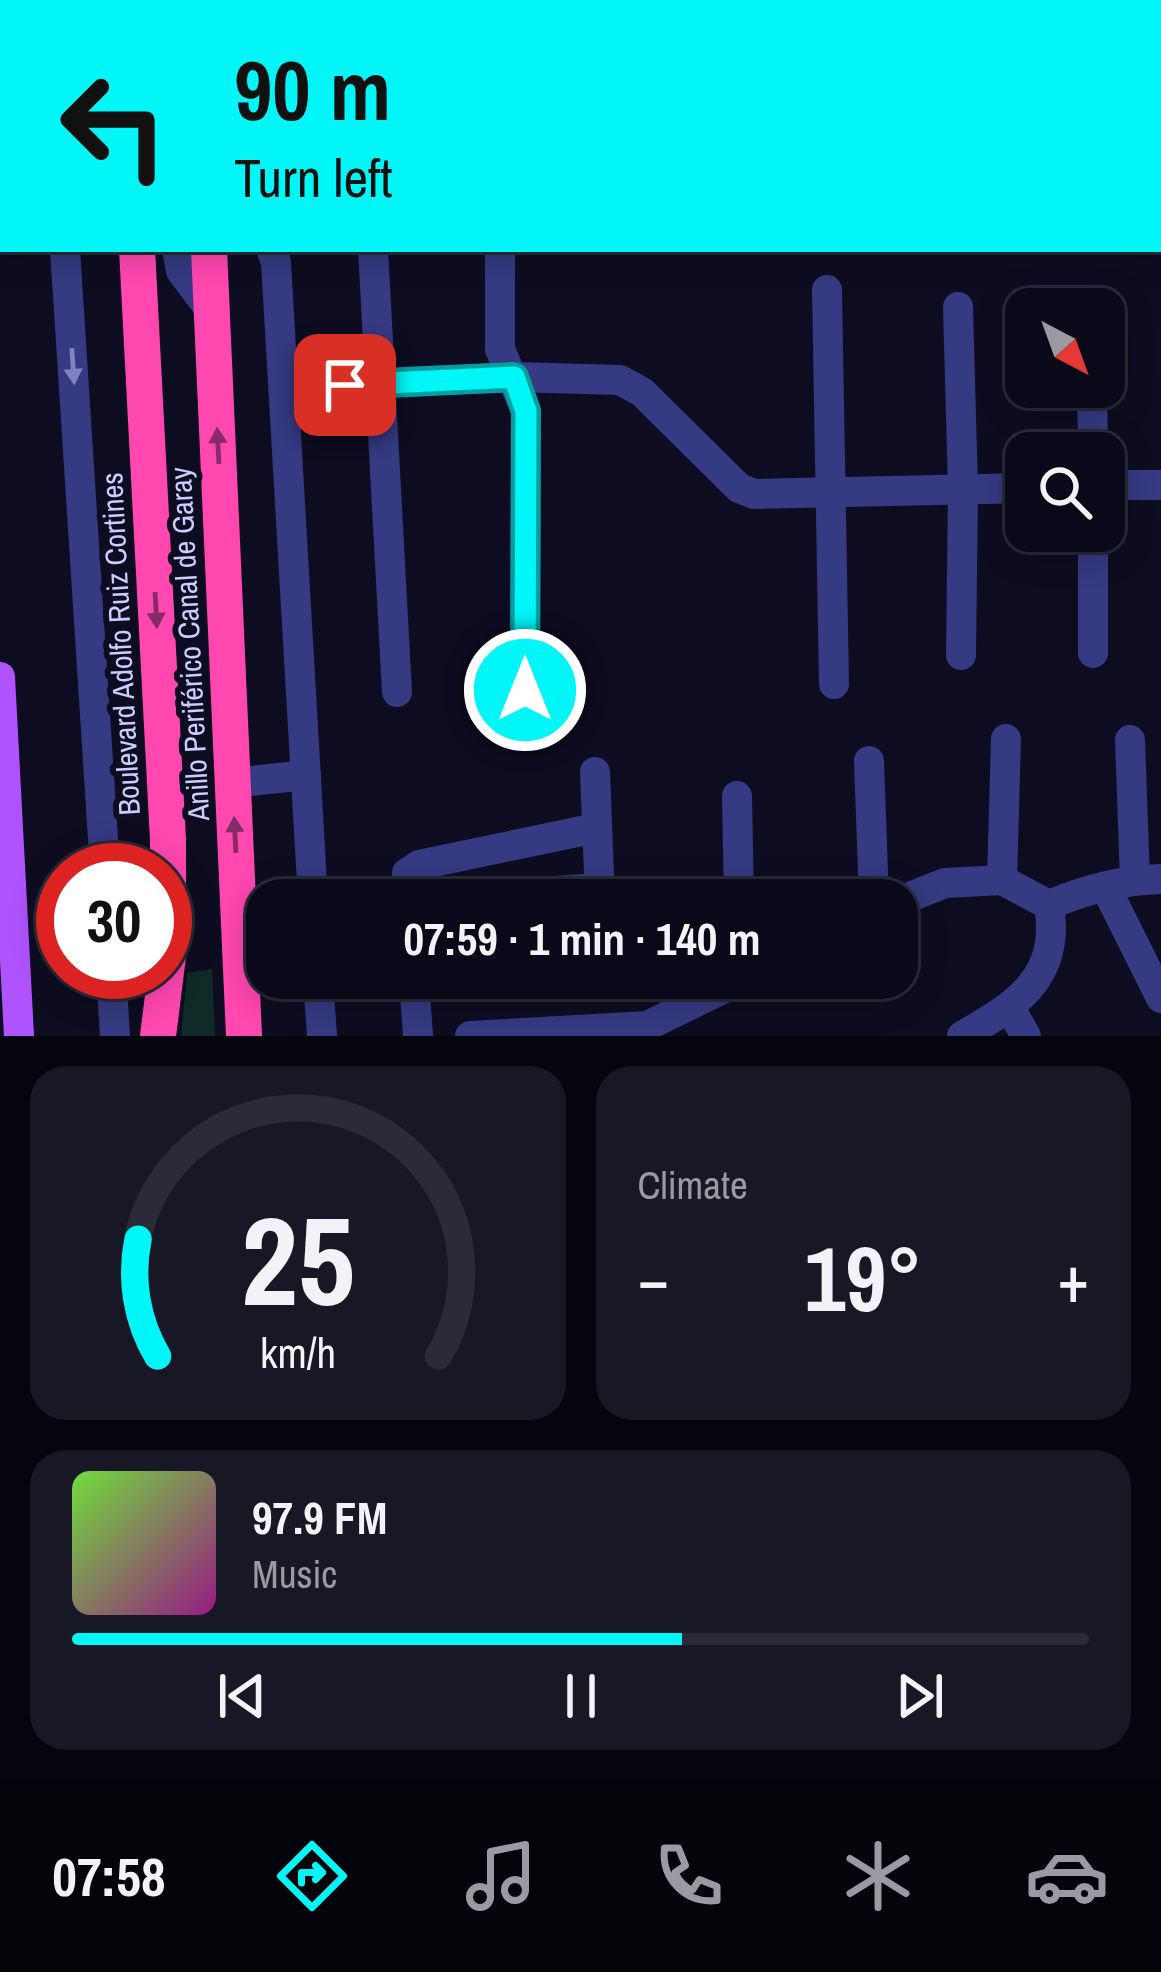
<!DOCTYPE html>
<html lang="en">
<head>
<meta charset="utf-8">
<style>
	body { margin:0; font-family:"Archivo Narrow",sans-serif; background:#181726; color:#f1f3f6; height:100vh; display:flex; flex-direction:column; font-size:45px; white-space:nowrap }
	* { box-sizing:border-box; margin:0 }
	p { font-size:39px; color:#999aa2 }
	.icon { flex:none; width:66px; height:66px; fill:none; stroke:currentColor; stroke-width:2; stroke-linecap:round; stroke-linejoin:round }
	.map { position:relative; height:1036px; overflow:hidden }
	.details { display:flex; flex-direction:column; gap:30px; padding:30px; background:#06050e; flex:1 }
	.details>* { flex:none }
	.top-card { position:absolute; left:0px; top:0px; width:1161px; height:252px; box-shadow:0 6px 30px #0003,0 0 0 3px #2a2a38; background:#00f6f7; color:#111; overflow:hidden }
	.needle { width:78px; rotate:139deg }
	.tools { position:absolute; left:1005px; top:288px; display:grid; gap:24px }
	.tools a { display:grid; place-items:center; width:120px; height:120px; border-radius:24px; background:#0a0919; box-shadow:0 6px 30px #0003,0 0 0 3px #2a2a38; font-size:60px }
	.speed { position:absolute; left:36px; top:843px; display:flex; gap:24px; font-size:60px; font-weight:700; text-align:center }
	.speed>* { display:grid; place-content:center; width:156px; height:156px; border-radius:50%; background:#0a0919; box-shadow:0 6px 30px #0003,0 0 0 3px #2a2a38; line-height:1 }
	.speed .limit { border:18px solid #d22; background:#fff; color:#111 }
	.pin { position:absolute; display:grid; place-items:center; width:102px; height:102px; color:#fff; margin:-51px; border-radius:24px; box-shadow:0 6px 18px #0006 }
	.me { position:absolute; width:132px; margin:-66px; rotate:0deg; stroke-linejoin:round; filter:drop-shadow(0 0 9px #0008) }
	.turn { display:flex; align-items:center; gap:42px; height:252px; padding:0 36px; font-size:54px }
	.turn .icon { width:156px; height:156px; stroke-width:2.5 }
	.turn b { display:block; font-size:84px; line-height:102px }
	.big { font-size:90px; font-weight:700; line-height:1.1 }
	.details .widget { flex:1; display:flex; flex-direction:column; justify-content:center; gap:18px; min-width:0; padding:0 42px; border-radius:36px; background:#181726 }
	.details .dial { align-items:center; gap:0 }
	.dial svg { height:312px; overflow:visible; fill:none; stroke:#2a2a38; stroke-width:7; stroke-linecap:round; text-anchor:middle }
	.dial text { fill:#f1f3f6; stroke:none }
	.song { display:flex; align-items:center; gap:36px }
	.cover { width:144px; height:144px; border-radius:18px; background:linear-gradient(135deg,hsl(100 70% 55%),hsl(310 70% 35%)) }
	.played { height:12px; border-radius:6px; background:linear-gradient(90deg,#00f6f7 60%,#2a2a38 60%) }
	.keys { display:flex; justify-content:space-around; direction:ltr }
	.heat { display:flex; justify-content:space-between; align-items:center; font-size:66px; direction:ltr }
	.details .tiles { flex:1; display:grid; gap:30px; grid-template-columns:1fr 1fr }
	.widget:last-child { grid-column:span 2 }
	.trip { position:absolute; left:246px; top:879px; width:672px; height:120px; border-radius:36px; background:#0a0919; box-shadow:0 6px 30px #0003,0 0 0 3px #2a2a38; font-weight:700; line-height:120px; text-align:center }
	.dock { display:flex; height:192px; justify-content:space-around; align-items:center; background:#04040a; color:#999aa2 }
	.dock .icon { width:84px; height:84px }
	.dock .current { color:#00f6f7 }
	.dock b { font-size:54px; color:#f1f3f6 }
	.map>svg:first-child { display:block }
</style>
</head>
<body>
<div class="map">
<svg width="1161" height="1036" viewBox="0 0 1161 1036">
	<rect width="100%" height="100%" fill="#0e0c21"/>
	<polygon fill="#0f2b27" points="212,969 215,1036 181,1036 187,973"/>
	<g fill="none" stroke-linecap="round" stroke-linejoin="round">
		<polyline stroke="#29b6a0" stroke-width="4.5" stroke-dasharray="6 9" stroke-linecap="butt" points="0,10 3,12"/>
		<g stroke="#353a82" stroke-width="30">
			<polyline points="163,0 165,3"/>
			<polyline points="1055,0 1071,3"/>
			<polyline points="66,3 68,0"/>
			<polyline points="427,3 427,0"/>
			<polyline points="754,3 754,0"/>
			<polyline points="822,3 823,0"/>
			<polyline points="1025,3 1025,0"/>
			<polyline points="1158,20 1161,20"/>
			<polyline points="65,249 105,870"/>
			<polyline points="177,249 181,271 212,312"/>
			<polyline points="271,249 276,262 313,900"/>
			<polyline points="373,249 397,692"/>
			<polyline points="500,249 500,349 526,411 525,690"/>
			<polyline points="827,290 834,684"/>
			<polyline points="958,307 963,490 961,655"/>
			<polyline points="285,387 514,377 620,380 642,392 739,488 754,494 1026,488"/>
			<polyline points="1092,387 1093,453"/>
			<polyline points="1104,485 1161,485"/>
			<polyline points="1093,653 1093,531"/>
			<polyline points="1130,740 1135,880"/>
			<polyline points="869,761 874,900"/>
			<polyline points="595,772 600,900"/>
			<polyline points="233,783 306,775"/>
			<polyline points="737,796 739,900"/>
			<polyline points="1002,880 1006,739"/>
			<polyline points="1106,888 1161,998"/>
			<polyline points="408,900 407,873 419,865 596,828"/>
			<polyline points="421,900 599,888"/>
			<polyline points="897,902 945,883 1002,880 1049,905"/>
			<path d="M1049,905c35,-15 74,-25 112,-26"/>
			<polyline points="111,972 115,1036"/>
			<polyline points="318,978 322,1036"/>
			<polyline points="414,978 418,1036"/>
			<polyline points="1010,1008 1026,1036"/>
			<polyline points="470,1036 647,1026 745,978"/>
			<path d="M962,1036c56,-32 99,-59 87,-131"/>
		</g>
		<polyline stroke="#af53ff" stroke-width="30" points="0,677 19,1036"/>
		<g stroke="#ff47b0" stroke-width="36">
			<polyline points="125,0 125,3"/>
			<polyline points="198,0 198,3"/>
			<polyline points="137,249 168,840 168,956 158,1036"/>
			<polyline points="209,249 244,1036"/>
		</g>
		<polyline stroke="#29b6a0" stroke-width="4.5" stroke-dasharray="6 9" stroke-linecap="butt" points="64,0 66,3"/>
	</g>
	<defs><path id="oneway-solid" d="M-6-.8H1V-3.2L6.5 0L1 3.2V.8H-6Z" transform="scale(3)"/></defs>
	<use fill="#8183c0" href="#oneway-solid" transform="translate(73 366) rotate(86)"/>
	<g fill="#862a68">
		<use href="#oneway-solid" transform="translate(218 446) rotate(-93)"/>
		<use href="#oneway-solid" transform="translate(156 610) rotate(87)"/>
		<use href="#oneway-solid" transform="translate(235 835) rotate(-93)"/>
	</g>
	<g fill="none" stroke-linecap="round" stroke-linejoin="round">
		<defs>
			<polyline id="route" points="345,385 514,377 526,411 525,690"/>
		</defs>
		<use href="#route" stroke="#00a0a1" stroke-width="30"/>
		<use href="#route" stroke="#00f6f7" stroke-width="21"/>
	</g>
	<g text-anchor="middle" stroke-width="12" stroke-linejoin="round" paint-order="stroke">
		<g font-size="30" fill="#cdccff" stroke="#0e0c21">
			<text transform="translate(121 644) rotate(-93)" y="10">Boulevard Adolfo Ruiz Cortines</text>
			<text transform="translate(190 644) rotate(-93)" y="10">Anillo Periférico Canal de Garay</text>
		</g>
	</g>
</svg>
<div class="tools">
<a><svg class="needle" viewBox="-14 -14 28 28"><path d="M0-13l5 13h-10z" fill="#e53935"/><path d="M0 13l5-13h-10z" fill="#999aa2"/></svg></a>
<a><svg class="icon" aria-label="search" viewBox="0 0 24 24"><circle cx="10" cy="10" r="6"/><path d="M15 15l6 6"/></svg></a>
</div>
<div class="speed"><div class="limit">30</div></div>
<div class="pin" style="left:345px;top:385px;background:#d93025"><svg class="icon" aria-label="arrive" viewBox="0 0 24 24"><path d="M6 21V4h12l-3 4 3 4H6"/></svg></div>
<svg class="me" style="left:525px;top:690px" viewBox="-20 -20 40 40"><circle r="17" fill="#00f6f7" stroke="#fff" stroke-width="3"/><path d="M0-11L8 9 0 5-8 9z" fill="#fff"/></svg>
<div class="trip">07:59 · 1 min · 140 m</div>
<div class="top-card">
<div class="turn"><svg class="icon" aria-label="left" viewBox="0 0 24 24"><path d="M17 20v-9H6M10 6l-5 5 5 5"/></svg><div><b>90 m</b>Turn left</div></div>
</div>
</div>
<section class="details">
<div class="tiles">
<div class="widget dial"><svg viewBox="0 0 100 80">
<path d="M14 69A42 42 0 1 1 86 69"/>
<path d="M14 69A42 42 0 0 1 9 39" stroke="#00f6f7"/>
<text x="50" y="56" font-size="32" font-weight="700">25</text>
<text x="50" y="72" font-size="11">km/h</text>
</svg></div>
<div class="widget"><p>Climate</p>
<div class="heat"><a>−</a><b class="big">19°</b><a>+</a></div>
</div>
<div class="widget">
<div class="song"><i class="cover"></i><div><b>97.9 FM</b><p>Music</p></div></div>
<div class="played"></div>
<div class="keys"><svg class="icon" aria-label="previous" viewBox="0 0 24 24"><path d="M18 5L8 12l10 7zM5 5v14"/></svg><svg class="icon" aria-label="pause" viewBox="0 0 24 24"><path d="M8 5v14M16 5v14"/></svg><svg class="icon" aria-label="next" viewBox="0 0 24 24"><path d="M6 5l10 7-10 7zM19 5v14"/></svg></div>
</div>
</div>
</section>
<nav class="dock">
<b>07:58</b>
<svg class="icon current" aria-label="directions" viewBox="0 0 24 24"><path d="M12 3l9 9-9 9-9-9zM9 14v-3h6M13 9l2 2-2 2"/></svg>
<svg class="icon" aria-label="music" viewBox="0 0 24 24"><path d="M9 18V5l10-2v13"/><circle cx="6" cy="18" r="3"/><circle cx="16" cy="16" r="3"/></svg>
<svg class="icon" aria-label="phone" viewBox="0 0 24 24"><path d="M5 4h4l2 5-3 2q2 4 5 5l2-3 5 2v4C11 20 4 13 5 4z"/></svg>
<svg class="icon" aria-label="climate" viewBox="0 0 24 24"><path d="M12 3v18M4 7l16 10M4 17L20 7"/></svg>
<svg class="icon" aria-label="car" viewBox="0 0 24 24"><path d="M5 17H2v-5l4-1 3-4h7l3 4 3 1v5h-3M9 17h6M6 11h13"/><circle cx="7" cy="17" r="2"/><circle cx="17" cy="17" r="2"/></svg>
</nav>
</body>
</html>
